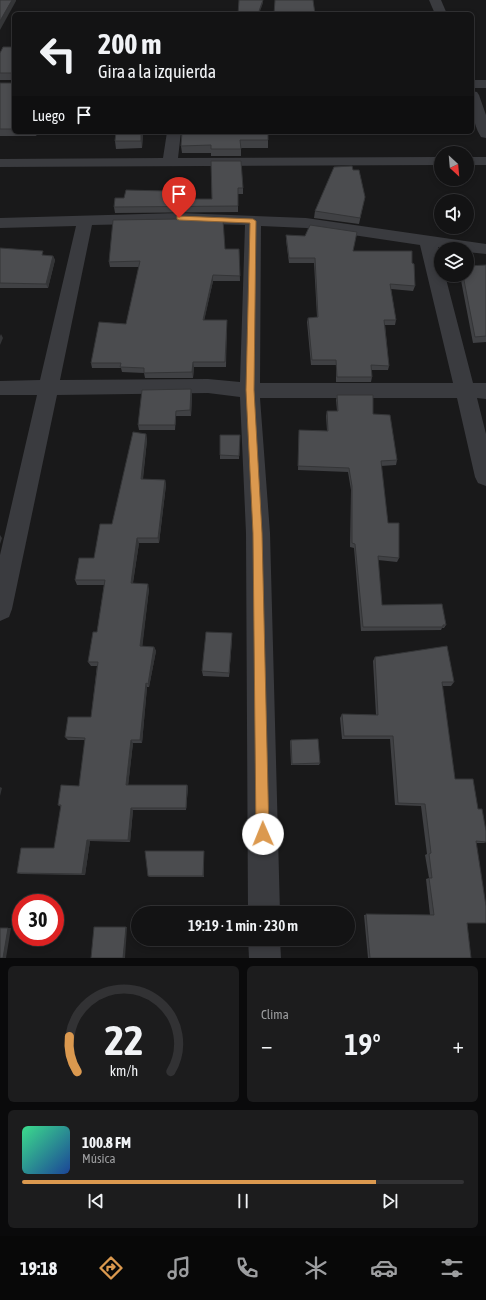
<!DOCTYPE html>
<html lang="es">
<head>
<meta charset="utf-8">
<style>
	body { margin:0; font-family:"Asap Condensed",sans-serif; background:#1c1c1d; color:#f1f3f6; height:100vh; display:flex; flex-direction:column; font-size:15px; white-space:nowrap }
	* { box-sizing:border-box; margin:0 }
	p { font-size:13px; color:#9d9ea0 }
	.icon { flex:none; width:22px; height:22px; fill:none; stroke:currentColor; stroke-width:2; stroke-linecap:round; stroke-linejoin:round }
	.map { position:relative; height:958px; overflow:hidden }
	.side { display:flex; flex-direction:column; gap:8px; padding:8px; background:#0a0a0b; flex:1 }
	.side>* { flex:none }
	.banner { position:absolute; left:12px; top:12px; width:462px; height:122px; border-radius:6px; box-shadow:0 2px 6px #0003,0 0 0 1px #323234; background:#131314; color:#f1f3f6; overflow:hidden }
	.needle { width:26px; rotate:154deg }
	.controls { position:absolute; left:434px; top:146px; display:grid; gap:8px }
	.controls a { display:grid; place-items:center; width:40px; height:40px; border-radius:50%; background:#131314; box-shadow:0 2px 6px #0003,0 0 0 1px #323234; font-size:20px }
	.speed { position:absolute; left:12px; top:894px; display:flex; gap:8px; font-size:20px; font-weight:700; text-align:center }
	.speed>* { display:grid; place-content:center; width:52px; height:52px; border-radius:50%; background:#131314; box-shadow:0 2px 6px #0003,0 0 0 1px #323234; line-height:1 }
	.speed .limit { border:6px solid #d22; background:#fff; color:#111 }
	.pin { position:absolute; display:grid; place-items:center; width:34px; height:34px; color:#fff; margin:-41px -17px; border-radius:50% 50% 50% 0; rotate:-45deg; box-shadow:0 0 4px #0007 }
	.pin .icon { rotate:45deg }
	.me { position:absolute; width:44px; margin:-22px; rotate:359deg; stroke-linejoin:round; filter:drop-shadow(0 0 3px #0008) }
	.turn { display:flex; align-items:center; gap:14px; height:84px; padding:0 20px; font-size:18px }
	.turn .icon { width:52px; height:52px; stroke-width:2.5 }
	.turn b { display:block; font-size:28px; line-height:34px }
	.then { display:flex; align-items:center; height:38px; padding:0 20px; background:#0003; gap:8px; font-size:15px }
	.big { font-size:30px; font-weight:600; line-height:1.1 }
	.side .tile { flex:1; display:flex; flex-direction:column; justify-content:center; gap:6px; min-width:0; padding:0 14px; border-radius:6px; background:#1c1c1d }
	.side .dial { align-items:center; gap:0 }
	.dial svg { height:104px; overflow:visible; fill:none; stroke:#323234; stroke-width:7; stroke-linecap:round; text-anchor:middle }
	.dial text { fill:#f1f3f6; stroke:none }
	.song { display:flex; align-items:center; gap:12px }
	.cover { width:48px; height:48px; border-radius:6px; background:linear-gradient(135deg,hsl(150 70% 55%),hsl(220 70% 35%)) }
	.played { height:4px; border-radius:2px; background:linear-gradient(90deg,#db994f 80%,#323234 80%) }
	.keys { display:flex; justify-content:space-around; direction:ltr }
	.heat { display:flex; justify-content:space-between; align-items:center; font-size:22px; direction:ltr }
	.side .tiles { flex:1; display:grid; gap:8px; grid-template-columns:1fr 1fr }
	.tile:last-child { grid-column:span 2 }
	.trip { position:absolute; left:131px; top:906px; width:224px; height:40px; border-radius:20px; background:#131314; box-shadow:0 2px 6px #0003,0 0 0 1px #323234; font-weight:600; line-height:40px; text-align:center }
	.menu { display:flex; height:64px; justify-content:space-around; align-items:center; background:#080808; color:#9d9ea0 }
	.menu .icon { width:28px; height:28px }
	.menu .on { color:#db994f }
	.menu b { font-size:18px; color:#f1f3f6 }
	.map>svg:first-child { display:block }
</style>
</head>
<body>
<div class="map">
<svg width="486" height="958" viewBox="0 0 486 958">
	<rect width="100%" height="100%" fill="#19191a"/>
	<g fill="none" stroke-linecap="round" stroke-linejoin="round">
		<g fill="#3a3b3f" fill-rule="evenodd">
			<polygon points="429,0 441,0 447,14 435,14"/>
			<rect x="472" y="80" width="14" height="8"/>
			<path d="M472,91l5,1 2,3 7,20v23l-5,-1c-9,-14 -9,-30 -9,-46z"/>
			<polygon points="167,132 181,132 178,158 441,157 441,165 0,167 0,159 163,158"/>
			<rect x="467" y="157" width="19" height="8"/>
			<path d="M179,213l127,5 180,26v10l-19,-2v-3l-29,-2 3,13v15h4l28,108h13v16l-9,-1 9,36v52l-8,-3 -3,-6 -18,-79h-197l10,135 10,380h-32l-2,-380 -6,-136 -32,-4 -151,2 -45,214 -3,8 -9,4v-66l37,-160h-37v-14l40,-1 36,-154 -76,2v-10zM179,223l66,2 -5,157 -32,-3 -148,1 32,-155zM261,226l45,2 114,17 33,138h-193z"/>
			<polygon points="248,939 280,939 281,958 249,958"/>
		</g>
	</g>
	<g fill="#404144">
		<polygon points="14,47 14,132 38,132 36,136 0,136 0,83 13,83 13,80 0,80 0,53"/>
		<polygon points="116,132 143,132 142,148 116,149 115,141"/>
		<polygon points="182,132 268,140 268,148 241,148 241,156 211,156 211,153 182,153 181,146"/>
		<polygon points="211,161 243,188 243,194 238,194 238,212 115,213 114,207 124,198 167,197 167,199 212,199"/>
		<polygon points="353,170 365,197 359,224 314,218 315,211"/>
		<polygon points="286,235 353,251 412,263 415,286 413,291 391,289 396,320 395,325 385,325 389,366 388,370 372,370 372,377 371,382 336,382 336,365 311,365 307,322 308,318 317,317 314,263 289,263 286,240"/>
		<polygon points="0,248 44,255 53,256 55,260 48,288 0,288"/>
		<polygon points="225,249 239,249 240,281 213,281 204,320 227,320 226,367 194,367 193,378 145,378 144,373 122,372 121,368 92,368 91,363 126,324 139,267 110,267 109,262"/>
		<polygon points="486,265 486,342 473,343 460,275 467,275"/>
		<polygon points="191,389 192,395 191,416 176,416 175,430 139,430 138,425"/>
		<polygon points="337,395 373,414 397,460 396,465 381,466 388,523 399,558 397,562 378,560 382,605 446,625 444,628 442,628 441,630 361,631 354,548 350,547 351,490 348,472 298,470 299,430 327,431 326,416 327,411 337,411 336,400"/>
		<polygon points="146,434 147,440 143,479 165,480 166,485 159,543 139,543 133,583 149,589 142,646 154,647 156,651 149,687 147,687 142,743 133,743 128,785 187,785 188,787 186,810 133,810 130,842 90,841 85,875 21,874 17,873 54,848 61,807 58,805 79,786 85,740 68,740 65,737 91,717 97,666 91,666 88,662 97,632 104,585 77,585 75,580 94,558 112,524"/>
		<polygon points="240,435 239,459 220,459 220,455"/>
		<polygon points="232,633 232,638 229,677 203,676 202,671"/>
		<polygon points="375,657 454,682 451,686 442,686 455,779 478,809 486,831 486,842 484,843 476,843 467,923 471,958 368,958 364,915 430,915 426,879 429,878 425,855 427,854 421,806 395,805 390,739 342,739 340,718 342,714 376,715 373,661"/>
		<polygon points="291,740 320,763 319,765 291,765 290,741"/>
		<polygon points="204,851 204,877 150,877 148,876"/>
	</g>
	<g fill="#343537">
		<polygon points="12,0 16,0 16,1 0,30 0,21"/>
		<polygon points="263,0 263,3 259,14 258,14"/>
		<polygon points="35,132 38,132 36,136"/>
		<polygon points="141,132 143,132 142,148 141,141"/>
		<polygon points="166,191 167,197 166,205 165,199"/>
		<polygon points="53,256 55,260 48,288 46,284"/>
		<polygon points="213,275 213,281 203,326 203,320"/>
		<polygon points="1,334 3,338 0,345 0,336"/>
		<polygon points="193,362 194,367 193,378 192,372"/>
		<polygon points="191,389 192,395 191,416 190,410"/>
		<polygon points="146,434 147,440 142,485 141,479"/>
		<polygon points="165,480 166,485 159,543 158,538"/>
		<polygon points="0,535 2,538 0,544"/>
		<polygon points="137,538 139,543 132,588 131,583"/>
		<polygon points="148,584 149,589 142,650 140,646"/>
		<polygon points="232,633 232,638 229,677 229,673"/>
		<polygon points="154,647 156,651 149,687 148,684"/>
		<polygon points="146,683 147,687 142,743 140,740"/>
		<polygon points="131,740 133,743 128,787 126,785"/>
		<polygon points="187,785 188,787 186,810 186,808"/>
		<polygon points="0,787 2,788 0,796"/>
		<polygon points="131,808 133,810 130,842 128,840"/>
		<polygon points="87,840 90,841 85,875 82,874"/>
		<polygon points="204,851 204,877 203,876"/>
		<polygon points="126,927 127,927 125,958 123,958"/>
		<polygon points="8,928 11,928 6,958 3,958"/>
	</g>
	<g fill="#4b4c4f" stroke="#343537">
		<polygon points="0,0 12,0 0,21"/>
		<polygon points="239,0 263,0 258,14 238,14"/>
		<polygon points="275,0 313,0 315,14 274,14"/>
		<polygon points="3,47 14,47 14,129 0,129 0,83 13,83 13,73 0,73 0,53"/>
		<polygon points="116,132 141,132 141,141 115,141"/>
		<polygon points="182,132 268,132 268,140 240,140 241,149 211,149 211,145 181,146"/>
		<polygon points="211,161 241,161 243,188 238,188 238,206 114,207 115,198 124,198 126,190 166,191 165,199 212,199"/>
		<polygon points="352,166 353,170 359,170 365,197 360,218 315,211 334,167"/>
		<polygon points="178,219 223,220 225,249 239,249 240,276 213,275 203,320 227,320 225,362 193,362 192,372 144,373 144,368 120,367 121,363 91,363 99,322 126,324 140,261 109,262 113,220"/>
		<polygon points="310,225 357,232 353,251 412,251 412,263 414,264 415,286 390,284 396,320 384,320 389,366 371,365 372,377 337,377 336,360 312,360 308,318 318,317 315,258 289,258 286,235 305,236"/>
		<polygon points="0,248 43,251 42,255 53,256 46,284 0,283"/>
		<polygon points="486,265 486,336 475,337 463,275 467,275 467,266"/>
		<polygon points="191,389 190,410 176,411 175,425 138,425 142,390"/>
		<polygon points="337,395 373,395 373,414 390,415 397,460 381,461 388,523 399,523 399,558 378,556 382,605 442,604 446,625 443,625 443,627 363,627 355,544 352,543 352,486 349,468 298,466 299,430 328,431 327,411 338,411"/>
		<polygon points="133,432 146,434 141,479 165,480 158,538 137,538 131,583 148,584 140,646 154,647 148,684 146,683 140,740 131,740 126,785 187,785 186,808 131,808 128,840 87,840 82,874 17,873 21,848 54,848 61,805 58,805 61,785 79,786 85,738 65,737 68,717 91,717 98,662 88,662 93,632 97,632 105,580 75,580 79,558 94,558 100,524 112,524"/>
		<polygon points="220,435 240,435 239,456 220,455"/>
		<polygon points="206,632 232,633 229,673 202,671"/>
		<polygon points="447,646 454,682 442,682 455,779 473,779 478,809 482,809 486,831 486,842 476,841 486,906 486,923 467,923 471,958 370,958 366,914 434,915 429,878 432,878 429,854 431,853 425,804 398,803 393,736 344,736 342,714 378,715 375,657"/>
		<polygon points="318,739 320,763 292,764 291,740"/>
		<polygon points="145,851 204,851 203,876 148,876"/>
		<polygon points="94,927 126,927 123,958 91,958"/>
		<polygon points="0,928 8,928 3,958 0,958"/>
	</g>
	<polygon fill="#db994f" stroke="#8e6333" points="177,216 253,219 256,221 254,390 262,533 269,834 267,838 263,840 258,838 256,834 253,533 246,390 250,223 179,220 177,219"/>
</svg>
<div class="controls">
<a><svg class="needle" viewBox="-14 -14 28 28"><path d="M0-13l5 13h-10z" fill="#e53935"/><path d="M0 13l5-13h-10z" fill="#9d9ea0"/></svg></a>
<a><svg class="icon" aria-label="sound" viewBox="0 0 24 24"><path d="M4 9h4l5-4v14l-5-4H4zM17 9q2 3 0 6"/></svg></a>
<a><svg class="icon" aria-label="layers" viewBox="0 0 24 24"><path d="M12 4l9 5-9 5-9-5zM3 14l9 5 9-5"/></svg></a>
</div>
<div class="speed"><div class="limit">30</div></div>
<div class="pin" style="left:179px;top:218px;background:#d93025"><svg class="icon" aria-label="arrive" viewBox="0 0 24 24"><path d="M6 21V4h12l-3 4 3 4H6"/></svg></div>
<svg class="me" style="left:263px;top:834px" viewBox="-20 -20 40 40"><circle r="19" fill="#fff"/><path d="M0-13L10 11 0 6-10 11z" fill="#db994f"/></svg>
<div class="trip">19:19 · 1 min · 230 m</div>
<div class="banner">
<div class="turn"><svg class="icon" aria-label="left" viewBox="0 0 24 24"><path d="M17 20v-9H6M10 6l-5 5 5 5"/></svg><div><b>200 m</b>Gira a la izquierda</div></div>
<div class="then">Luego<svg class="icon" aria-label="arrive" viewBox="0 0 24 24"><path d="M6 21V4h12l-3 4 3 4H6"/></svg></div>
</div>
</div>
<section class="side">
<div class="tiles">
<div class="tile dial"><svg viewBox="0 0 100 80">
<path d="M14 69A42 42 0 1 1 86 69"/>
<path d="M14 69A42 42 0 0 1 8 42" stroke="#db994f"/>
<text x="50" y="56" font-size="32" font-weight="700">22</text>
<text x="50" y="72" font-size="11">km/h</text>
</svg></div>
<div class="tile"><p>Clima</p>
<div class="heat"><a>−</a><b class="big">19°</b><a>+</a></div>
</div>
<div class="tile">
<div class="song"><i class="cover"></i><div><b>100.8 FM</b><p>Música</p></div></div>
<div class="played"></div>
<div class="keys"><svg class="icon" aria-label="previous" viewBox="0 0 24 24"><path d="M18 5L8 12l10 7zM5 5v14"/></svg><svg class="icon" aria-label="pause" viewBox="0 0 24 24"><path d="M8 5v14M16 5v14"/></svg><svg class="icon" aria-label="next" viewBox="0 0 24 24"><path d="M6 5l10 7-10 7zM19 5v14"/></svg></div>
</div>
</div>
</section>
<nav class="menu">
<b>19:18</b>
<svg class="icon on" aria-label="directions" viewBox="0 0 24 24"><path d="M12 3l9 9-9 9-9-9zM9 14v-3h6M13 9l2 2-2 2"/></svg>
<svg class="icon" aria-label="music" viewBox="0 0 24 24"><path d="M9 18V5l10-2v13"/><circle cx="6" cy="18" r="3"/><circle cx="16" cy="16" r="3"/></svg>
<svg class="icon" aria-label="phone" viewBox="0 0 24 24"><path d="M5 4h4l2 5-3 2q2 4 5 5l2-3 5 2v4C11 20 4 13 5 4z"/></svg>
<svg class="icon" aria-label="climate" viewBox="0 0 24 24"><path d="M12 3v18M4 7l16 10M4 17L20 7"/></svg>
<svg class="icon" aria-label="car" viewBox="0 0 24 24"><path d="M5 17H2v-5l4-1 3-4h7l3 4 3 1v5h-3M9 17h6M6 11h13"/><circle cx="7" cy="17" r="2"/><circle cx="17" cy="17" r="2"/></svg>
<svg class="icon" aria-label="filters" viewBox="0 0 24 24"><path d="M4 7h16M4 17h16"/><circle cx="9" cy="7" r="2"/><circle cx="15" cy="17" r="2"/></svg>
</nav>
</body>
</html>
